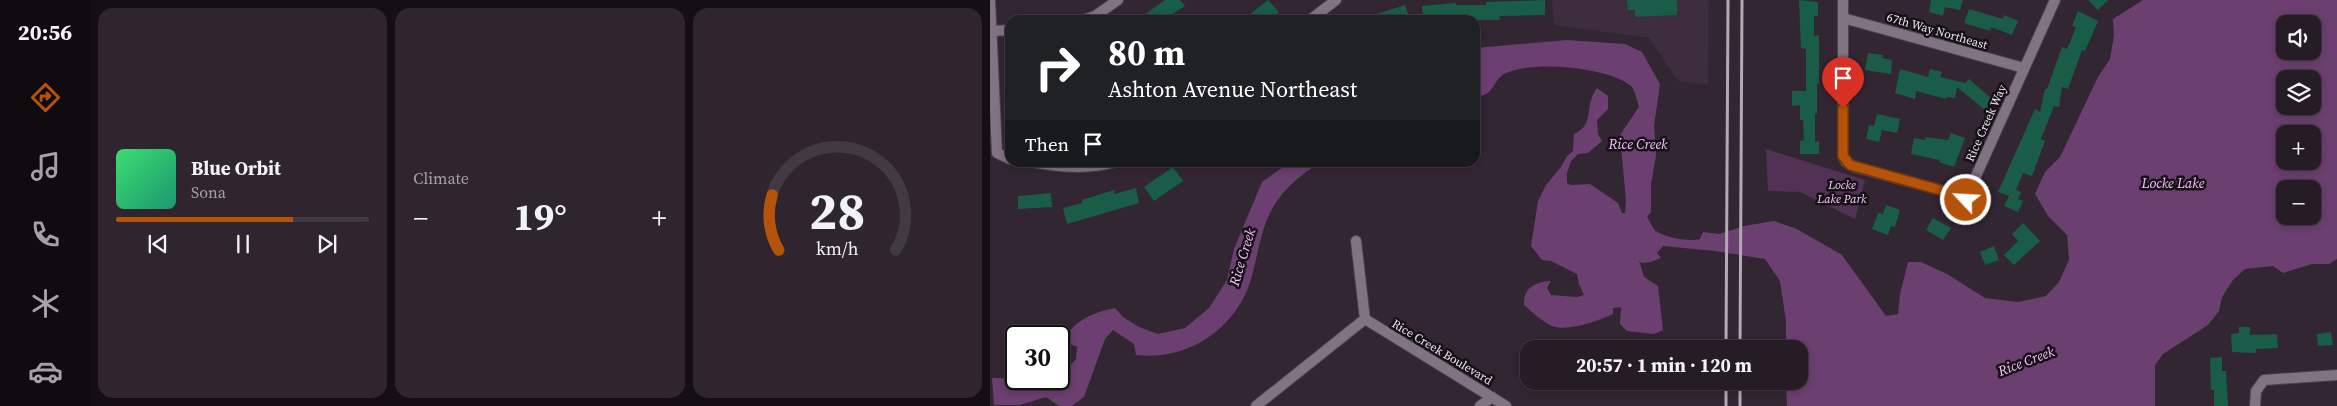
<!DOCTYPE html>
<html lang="en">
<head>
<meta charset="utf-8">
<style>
	body { margin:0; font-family:"Source Serif 4",serif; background:#2e252e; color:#f1f3f6; height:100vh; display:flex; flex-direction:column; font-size:19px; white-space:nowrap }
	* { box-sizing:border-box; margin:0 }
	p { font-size:16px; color:#a4a1a7 }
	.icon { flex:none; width:28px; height:28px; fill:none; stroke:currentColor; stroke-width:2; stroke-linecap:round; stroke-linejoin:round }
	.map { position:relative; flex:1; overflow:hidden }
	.details { display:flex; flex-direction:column; gap:8px; padding:8px; background:#150f15; width:900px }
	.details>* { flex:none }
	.hud { position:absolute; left:15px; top:15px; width:475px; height:152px; border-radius:15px; box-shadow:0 2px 8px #0003,0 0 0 1px #423a43; background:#202124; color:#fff; overflow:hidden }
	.tools { position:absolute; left:1286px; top:15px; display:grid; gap:10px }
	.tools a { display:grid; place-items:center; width:45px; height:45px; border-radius:10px; background:#261c26; box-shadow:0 2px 8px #0003,0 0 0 1px #423a43; font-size:25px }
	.speed { position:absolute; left:15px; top:325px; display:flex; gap:10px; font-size:25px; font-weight:700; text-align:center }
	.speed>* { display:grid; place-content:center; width:65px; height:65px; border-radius:50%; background:#261c26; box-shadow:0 2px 8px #0003,0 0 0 1px #423a43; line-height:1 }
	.speed .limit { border:2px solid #111; border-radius:8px; background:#fff; color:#111 }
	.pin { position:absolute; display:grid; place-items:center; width:42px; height:42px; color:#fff; margin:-51px -21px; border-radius:50% 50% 50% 0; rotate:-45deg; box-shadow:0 0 5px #0007 }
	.pin .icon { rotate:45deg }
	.me { position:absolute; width:55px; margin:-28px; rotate:295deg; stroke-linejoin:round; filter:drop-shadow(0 0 4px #0008) }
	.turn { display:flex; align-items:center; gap:18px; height:105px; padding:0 20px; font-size:22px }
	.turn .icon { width:65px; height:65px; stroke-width:2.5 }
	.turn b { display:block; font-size:35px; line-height:42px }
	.then { display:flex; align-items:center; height:48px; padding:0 20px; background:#0003; gap:10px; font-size:19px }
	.big { font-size:38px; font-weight:700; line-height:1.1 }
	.details .tile { flex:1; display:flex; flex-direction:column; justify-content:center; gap:8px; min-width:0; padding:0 18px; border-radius:15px; background:#2e252e }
	.details .dial { align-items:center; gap:0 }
	.dial svg { height:130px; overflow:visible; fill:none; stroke:#423a43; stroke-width:7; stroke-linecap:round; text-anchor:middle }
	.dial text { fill:#f1f3f6; stroke:none }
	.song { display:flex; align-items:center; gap:15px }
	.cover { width:60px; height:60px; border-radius:8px; background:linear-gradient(135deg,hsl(140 70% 55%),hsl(160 70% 35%)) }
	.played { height:5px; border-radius:2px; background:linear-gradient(90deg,#b45309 70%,#423a43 70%) }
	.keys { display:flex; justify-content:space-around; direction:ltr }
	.heat { display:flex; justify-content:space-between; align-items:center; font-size:28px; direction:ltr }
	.details .tiles { flex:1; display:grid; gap:8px; grid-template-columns:repeat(3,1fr) }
	.trip { position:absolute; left:530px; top:340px; width:288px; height:50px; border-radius:15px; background:#261c26; box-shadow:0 2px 8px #0003,0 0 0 1px #423a43; font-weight:700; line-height:50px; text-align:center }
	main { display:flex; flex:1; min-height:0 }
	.tabs { display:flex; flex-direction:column; width:90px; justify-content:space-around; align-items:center; background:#0f0b0f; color:#a4a1a7 }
	.tabs .icon { width:35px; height:35px }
	.tabs .active { color:#b45309 }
	.tabs b { font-size:22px; color:#f1f3f6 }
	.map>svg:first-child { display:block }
</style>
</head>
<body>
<main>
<nav class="tabs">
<b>20:56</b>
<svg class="icon active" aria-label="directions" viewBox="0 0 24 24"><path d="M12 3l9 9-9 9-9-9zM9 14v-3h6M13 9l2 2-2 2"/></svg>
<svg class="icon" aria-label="music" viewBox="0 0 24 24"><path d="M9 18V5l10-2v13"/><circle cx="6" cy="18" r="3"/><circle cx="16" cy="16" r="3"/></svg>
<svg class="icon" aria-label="phone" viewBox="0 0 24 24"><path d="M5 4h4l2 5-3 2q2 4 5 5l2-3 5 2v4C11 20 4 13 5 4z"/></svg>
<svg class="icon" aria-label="climate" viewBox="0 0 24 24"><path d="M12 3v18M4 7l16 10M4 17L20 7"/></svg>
<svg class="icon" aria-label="car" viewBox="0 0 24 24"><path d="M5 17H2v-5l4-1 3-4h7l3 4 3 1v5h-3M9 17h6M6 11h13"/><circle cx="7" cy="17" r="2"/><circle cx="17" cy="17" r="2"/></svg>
</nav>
<section class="details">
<div class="tiles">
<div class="tile">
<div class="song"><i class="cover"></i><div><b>Blue Orbit</b><p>Sona</p></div></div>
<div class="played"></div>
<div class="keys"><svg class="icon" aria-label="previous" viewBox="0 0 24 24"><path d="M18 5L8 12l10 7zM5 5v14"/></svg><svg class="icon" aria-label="pause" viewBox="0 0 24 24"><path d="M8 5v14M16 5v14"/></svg><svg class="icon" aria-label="next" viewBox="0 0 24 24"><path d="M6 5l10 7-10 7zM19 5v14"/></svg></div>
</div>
<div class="tile"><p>Climate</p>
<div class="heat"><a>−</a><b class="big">19°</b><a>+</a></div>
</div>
<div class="tile dial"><svg viewBox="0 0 100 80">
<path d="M14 69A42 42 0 1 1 86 69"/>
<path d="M14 69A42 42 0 0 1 10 35" stroke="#b45309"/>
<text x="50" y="56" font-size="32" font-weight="700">28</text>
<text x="50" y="72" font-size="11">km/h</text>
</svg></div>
</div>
</section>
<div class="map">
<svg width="1347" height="406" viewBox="0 0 1347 406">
	<rect width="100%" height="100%" fill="#322632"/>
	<polygon fill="#3d2d3e" points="562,0 719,0 718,85 688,81 659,38 564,25"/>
	<polygon fill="#513154" points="776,149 875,180 865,219 810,192 778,191"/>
	<g fill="#6b3f6f" fill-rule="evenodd">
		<path d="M1153,0h194v259l-8,5h-17l-29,9 -10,-7 -28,3 -12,11 -11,17 -3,14 -11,14 -45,29 -8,11v41h-368l-1,-25h13v-32h-13v-28l-6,-40 -15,-22 -50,-8 -52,-5 -6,7 4,5 -10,4 -10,1 -2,-3 5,17 14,9 5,44 -9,4 -27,-3 -7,-7 1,-17 -8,1v6c-15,7 -45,18 -61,12 -9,-4 -20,-14 -28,-21 -1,-17 11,-23 27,-24l-4,7 4,7 26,2 7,-2 -5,-11 -2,-10 -26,-13 -9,-1 -11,-14 7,-45 8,-16 15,-18 6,-11 6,-5 1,-17c22,-10 9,-27 23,-46l11,8v13l-11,11 1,14 4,7 -14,12 -10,1 -7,7 -4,12v10l4,2 19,-1 28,19 4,10h3l1,-12 -6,-66 19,-28c-2,-6 -4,-17 -8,-21 -23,-19 -101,-26 -127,-12 -8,5 -9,12 -15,18 -3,3 -10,4 -14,6v-22l5,-8h-5v-20l92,-8 58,4 17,8 18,32 -6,42 2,29 -5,29v28l-4,5c3,4 5,11 9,14 10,7 33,11 44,8l3,-7 16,2 25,-8 30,-5 23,8 45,26 44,61 12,-2 2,-20 8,-32h13l26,12 38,24 33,4 28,-6 13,-14 10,-22 -2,-25 -19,-19 -13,-22 10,-22 15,-15 38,-80 12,-18 4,-24 -1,-16zM1295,24h27v27h-27zM1295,79h27v27h-27zM1295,134h27v27h-27zM1295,189h27v27h-27z"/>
		<path d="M299,163h30c-21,14 -35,25 -48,48 -12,22 -14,53 -23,77 -18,45 -64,73 -112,67l-2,-11 -21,-14 -8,9 -21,58 -12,9h-13l-13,-9 -26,8h-26l-2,-27 67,1v-7l6,-1 11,-12 1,-12 -14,-6c10,-20 31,-29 52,-33l8,9 16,10 19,7 27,-6 24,-20 18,-28 7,-31 28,-67z"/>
	</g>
	<g fill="#195d48">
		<polygon points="175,0 190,0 195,6 173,20 147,20"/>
		<polygon points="278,0 289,12 279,20 253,20"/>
		<polygon points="555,0 555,15 509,16 510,20 477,20 477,16 433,20 432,6 466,3 466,5 496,5 496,2"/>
		<polygon points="637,0 687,0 687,15 645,17 645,10 638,10"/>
		<polygon points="809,0 828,2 828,16 824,16 824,36 829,35 829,84 827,84 827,114 825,114 825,142 829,141 829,154 810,154 810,141 814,140 813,120 810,120 810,105 802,106 802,91 816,91 816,49 811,48"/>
		<polygon points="941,0 973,0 970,10 955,7 953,16 939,12"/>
		<polygon points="1098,0 1118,0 1108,10"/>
		<polygon points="415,5 420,20 375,20 375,18"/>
		<polygon points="979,9 1013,19 1014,15 1028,21 1022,35 1001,27 1000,31 974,23"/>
		<polygon points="1088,11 1108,21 1095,51 1092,50 1078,89 1072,87 1069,107 1064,106 1051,139 1055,141 1042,176 1033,173 1026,190 1031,192 1028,199 1033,201 1028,212 1014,206 1019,196 1008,192 1045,109 1050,112 1055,89 1057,89 1072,47 1077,49 1086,27 1082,26"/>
		<polygon points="878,53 893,55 892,58 902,60 901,74 875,70"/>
		<polygon points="910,69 938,77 940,69 952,72 950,77 975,83 979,79 1003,100 995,110 967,87 965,98 957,97 956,99 926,91 925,99 905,93"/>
		<polygon points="887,114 910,119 907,133 892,130 889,142 876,139 879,125 884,126"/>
		<polygon points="961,133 975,138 964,167 949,162 950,160 921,154 924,138 935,140 936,137 958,140"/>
		<polygon points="183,167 193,181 164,201 154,187"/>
		<polygon points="146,188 149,203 77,224 73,208 92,203 92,200 124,190 125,194"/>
		<polygon points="61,193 62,207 28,209 28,196"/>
		<polygon points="896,205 910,210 905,227 901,226 898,235 882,229 888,213 893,214"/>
		<polygon points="943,218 961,228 953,240 936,230"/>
		<polygon points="1033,223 1050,241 1024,265 1014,255 1028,241 1022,234"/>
		<polygon points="1004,246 1009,260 995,265 990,252"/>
		<polygon points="1249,327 1260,327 1260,335 1287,334 1288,348 1266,349 1266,353 1242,352 1241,334 1249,333"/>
		<polygon points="1341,332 1343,345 1328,346 1327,334"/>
		<polygon points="1232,357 1232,371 1236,371 1238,406 1224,406 1224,390 1221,390 1220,358"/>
	</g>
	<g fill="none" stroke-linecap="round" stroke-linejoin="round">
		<defs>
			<g id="minor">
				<polyline points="0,0 7,153 20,159"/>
				<path d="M853,0v156l3,6 9,5 89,24c15,1 23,-2 32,-15l79,-176"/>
				<polyline points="853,18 1034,68"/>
				<polyline points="94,20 105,16 128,0"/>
				<polyline points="320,20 346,0"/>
				<polyline points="2,31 20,30"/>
				<path d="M42,162c28,5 55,8 83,0"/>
				<polyline points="972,190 980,209"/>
				<polyline points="366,241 375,319"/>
				<polyline points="266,406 375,319 516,406"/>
				<polyline points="490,406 502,397"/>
				<polyline points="1265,406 1266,391 1274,380 1347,375"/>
			</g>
		</defs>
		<use href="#minor" stroke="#4c434d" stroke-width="12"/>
		<use href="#minor" stroke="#817482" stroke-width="10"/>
		<g stroke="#b2a9b2" stroke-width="3">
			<polyline points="736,349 738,0"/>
			<polyline points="750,349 752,0"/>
			<polyline points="736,406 736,381"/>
			<polyline points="750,406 750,381"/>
		</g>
	</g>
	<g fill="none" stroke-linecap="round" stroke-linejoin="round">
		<defs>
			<polyline id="route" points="853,108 853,156 860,165 954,191 972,190 976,200"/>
		</defs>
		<use href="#route" stroke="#753606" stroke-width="12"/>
		<use href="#route" stroke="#b45309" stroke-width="9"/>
	</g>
	<g text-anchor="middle" stroke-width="5" stroke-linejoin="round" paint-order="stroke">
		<g font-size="12" fill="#ede6ee" stroke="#161117">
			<text transform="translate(947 31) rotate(16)" y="4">67th Way Northeast</text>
			<text transform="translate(996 123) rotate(-66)" y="4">Rice Creek Way</text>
			<text transform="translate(452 352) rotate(31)" y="4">Rice Creek Boulevard</text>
		</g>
		<g font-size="12" font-style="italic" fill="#f6ccf9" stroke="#161117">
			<text x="852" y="189">Locke<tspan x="852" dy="14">Lake Park</tspan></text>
		</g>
		<g font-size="14" font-style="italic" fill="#f7c0fb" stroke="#161117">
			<text x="648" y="149">Rice Creek</text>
			<text x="1183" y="188">Locke Lake</text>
			<text transform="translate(252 257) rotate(-73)" y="5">Rice Creek</text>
			<text transform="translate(1036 361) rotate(-21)" y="5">Rice Creek</text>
		</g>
	</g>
</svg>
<div class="tools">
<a><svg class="icon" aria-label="sound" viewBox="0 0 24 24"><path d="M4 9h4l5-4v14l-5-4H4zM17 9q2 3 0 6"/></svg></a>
<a><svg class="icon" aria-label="layers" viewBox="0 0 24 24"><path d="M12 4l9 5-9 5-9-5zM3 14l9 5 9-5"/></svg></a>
<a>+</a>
<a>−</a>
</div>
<div class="speed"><div class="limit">30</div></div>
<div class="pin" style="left:853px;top:108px;background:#d93025"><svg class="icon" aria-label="arrive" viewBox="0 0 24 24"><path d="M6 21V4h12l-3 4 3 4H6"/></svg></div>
<svg class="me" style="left:976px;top:200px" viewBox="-20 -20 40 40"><circle r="17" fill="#b45309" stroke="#fff" stroke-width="3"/><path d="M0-11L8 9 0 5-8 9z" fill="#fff"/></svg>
<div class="trip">20:57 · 1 min · 120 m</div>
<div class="hud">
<div class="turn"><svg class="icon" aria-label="right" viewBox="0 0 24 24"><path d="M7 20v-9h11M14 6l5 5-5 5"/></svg><div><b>80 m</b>Ashton Avenue Northeast</div></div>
<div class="then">Then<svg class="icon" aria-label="arrive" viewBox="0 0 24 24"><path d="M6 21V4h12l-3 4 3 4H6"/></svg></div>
</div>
</div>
</main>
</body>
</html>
